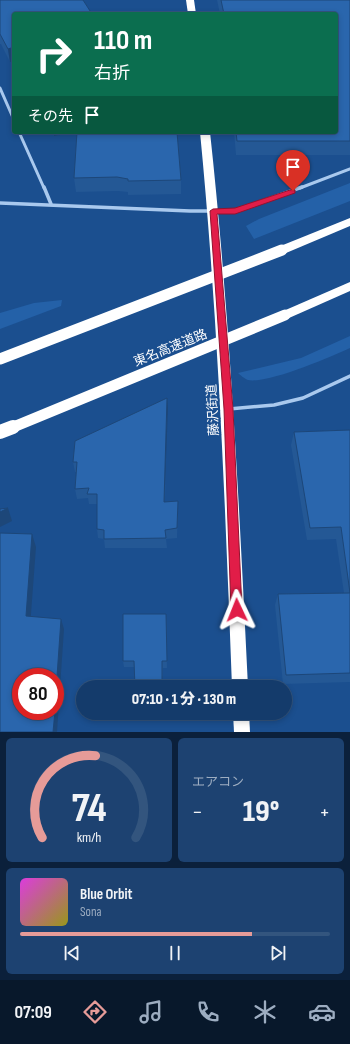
<!DOCTYPE html>
<html lang="ja">
<head>
<meta charset="utf-8">
<style>
	body { margin:0; font-family:"Sofia Sans Condensed","Noto Sans JP",sans-serif; background:#1d4271; color:#f1f3f6; height:100vh; display:flex; flex-direction:column; font-size:15px; white-space:nowrap }
	* { box-sizing:border-box; margin:0 }
	p { font-size:13px; color:#9dadc1 }
	.icon { flex:none; width:22px; height:22px; fill:none; stroke:currentColor; stroke-width:2; stroke-linecap:round; stroke-linejoin:round }
	.map { position:relative; height:732px; overflow:hidden }
	.sheet { display:flex; flex-direction:column; gap:6px; padding:6px; background:#0b203b; flex:1 }
	.sheet>* { flex:none }
	.guide { position:absolute; left:12px; top:12px; width:326px; height:122px; border-radius:4px; box-shadow:0 2px 6px #0003,0 0 0 1px #33557e; background:#0b6e4f; color:#fff; overflow:hidden }
	.speed { position:absolute; left:12px; top:668px; display:flex; gap:8px; font-size:20px; font-weight:700; text-align:center }
	.speed>* { display:grid; place-content:center; width:52px; height:52px; border-radius:50%; background:#143b6b; box-shadow:0 2px 6px #0003,0 0 0 1px #33557e; line-height:1 }
	.speed .limit { border:6px solid #d22; background:#fff; color:#111 }
	.pin { position:absolute; display:grid; place-items:center; width:34px; height:34px; color:#fff; margin:-41px -17px; border-radius:50% 50% 50% 0; rotate:-45deg; box-shadow:0 0 4px #0007 }
	.pin .icon { rotate:45deg }
	.me { position:absolute; width:44px; margin:-22px; rotate:358deg; stroke-linejoin:round; filter:drop-shadow(0 0 3px #0008) }
	.turn { display:flex; align-items:center; gap:14px; height:84px; padding:0 16px; font-size:18px }
	.turn .icon { width:52px; height:52px; stroke-width:2.5 }
	.turn b { display:block; font-size:28px; line-height:34px }
	.then { display:flex; align-items:center; height:38px; padding:0 16px; background:#0003; gap:8px; font-size:15px }
	.big { font-size:30px; font-weight:800; line-height:1.1 }
	.sheet .tile { flex:1; display:flex; flex-direction:column; justify-content:center; gap:6px; min-width:0; padding:0 14px; border-radius:6px; background:#1d4271 }
	.sheet .dial { align-items:center; gap:0 }
	.dial svg { height:104px; overflow:visible; fill:none; stroke:#33557e; stroke-width:7; stroke-linecap:round; text-anchor:middle }
	.dial text { fill:#f1f3f6; stroke:none }
	.song { display:flex; align-items:center; gap:12px }
	.cover { width:48px; height:48px; border-radius:6px; background:linear-gradient(135deg,hsl(300 70% 55%),hsl(60 70% 35%)) }
	.played { height:4px; border-radius:2px; background:linear-gradient(90deg,#e69b98 75%,#33557e 75%) }
	.keys { display:flex; justify-content:space-around; direction:ltr }
	.heat { display:flex; justify-content:space-between; align-items:center; font-size:22px; direction:ltr }
	.sheet .tiles { flex:1; display:grid; gap:6px; grid-template-columns:1fr 1fr }
	.tile:last-child { grid-column:span 2 }
	.trip { position:absolute; left:76px; top:680px; width:216px; height:40px; border-radius:20px; background:#143b6b; box-shadow:0 2px 6px #0003,0 0 0 1px #33557e; font-weight:800; line-height:40px; text-align:center }
	.tab-bar { display:flex; height:64px; justify-content:space-around; align-items:center; background:#08182b; color:#9dadc1 }
	.tab-bar .icon { width:28px; height:28px }
	.tab-bar .on { color:#e69b98 }
	.tab-bar b { font-size:18px; color:#f1f3f6 }
	.map>svg:first-child { display:block }
</style>
</head>
<body>
<div class="map">
<svg width="350" height="732" viewBox="0 0 350 732">
	<rect width="100%" height="100%" fill="#1b4f8f"/>
	<g fill="#2461a8">
		<polygon points="350,183 350,201 254,239 246,226 259,219"/>
		<polygon points="62,300 61,306 0,329 0,313 34,303"/>
		<path d="M350,336v12c-20,9 -82,36 -102,32 -3,-1 -8,-5 -10,-7l63,-15z"/>
	</g>
	<g fill="none" stroke-linecap="round" stroke-linejoin="round">
		<g stroke="#a9c9ee" stroke-width="3">
			<polyline points="0,88 14,120"/>
			<polyline points="19,132 44,188"/>
			<polyline points="300,188 350,169"/>
		</g>
		<g stroke="#a9c9ee" stroke-width="3.5">
			<polyline points="44,187 51,204"/>
			<polyline points="0,203 190,211 235,211 302,187"/>
			<polyline points="229,409 274,405 303,398 350,376"/>
		</g>
		<g fill="#fff" fill-rule="evenodd">
			<polygon points="186,0 194,0 196,14 188,14"/>
			<path d="M200,132h10c20,185 29,369 38,555h-16c-7,-186 -14,-370 -32,-555z"/>
			<polygon points="350,218 350,226 286,253 282,254 277,250 278,247"/>
			<polygon points="350,282 350,291 289,318 281,318 279,315 281,312"/>
			<polygon points="233,713 249,713 250,732 234,732"/>
		</g>
		<g stroke="#fff" stroke-width="11">
			<polyline points="0,359 282,250"/>
			<polyline points="11,428 285,315"/>
		</g>
		<polyline stroke="#fff" stroke-width="14" points="0,432 13,427"/>
	</g>
	<g fill="#245895">
		<polygon points="0,0 10,62 1,44 0,44"/>
		<polygon points="217,0 350,0 350,155 236,155 234,132 336,132 336,14 220,14"/>
		<polygon points="53,132 177,132 181,180 181,194 128,195 128,192 118,191 76,192 74,178 77,132 54,136"/>
		<polygon points="167,398 165,502 178,501 177,538 166,539 167,548 105,548 104,539 98,538 97,529 97,504 89,504 88,498 77,499 75,489 76,472 75,472 73,462"/>
		<polygon points="350,430 350,682 283,684 275,605 278,594 344,593 336,539 307,540 291,445 294,432"/>
		<polygon points="166,614 167,668 163,668 162,687 135,687 134,667 124,667 123,661"/>
		<polygon points="135,713 162,713 162,719 136,719"/>
	</g>
	<g fill="#1d4779">
		<polygon points="14,47 14,61 10,62 8,49"/>
		<polygon points="45,132 53,132 45,133"/>
		<polygon points="54,132 77,132 54,136"/>
		<polygon points="167,398 168,408 164,511 164,502"/>
		<polygon points="8,508 12,521 0,527 0,512"/>
		<polygon points="32,534 36,547 30,627 26,616"/>
		<polygon points="61,619 64,629 57,732 53,732"/>
	</g>
	<g fill="#2a66ad" stroke="#1d4779">
		<polygon points="0,0 83,0 92,14 14,14 14,47 8,49 0,34"/>
		<polygon points="221,0 350,0 350,141 237,141 236,132 336,132 336,14 224,14"/>
		<polygon points="77,132 177,132 181,180 128,181 128,179 117,177 74,178"/>
		<polygon points="167,398 164,502 178,501 177,528 165,530 166,538 104,539 104,530 97,529 97,494 87,494 89,488 75,489 77,462 73,462 75,441"/>
		<polygon points="350,430 350,673 286,675 278,594 350,593 341,527 310,528 294,432"/>
		<polygon points="8,508 0,512 0,509"/>
		<polygon points="0,533 32,534 26,616 61,619 55,705 55,677 21,677 21,711 55,711 53,732 0,732"/>
		<polygon points="123,614 166,614 167,661 162,661 162,687 135,687 134,661 123,661"/>
	</g>
	<polygon fill="#e11d48" stroke="#92132f" points="293,189 295,190 295,193 235,214 217,214 233,409 242,610 241,614 237,615 233,614 231,610 224,409 210,211 213,209 235,208"/>
	<g text-anchor="middle" stroke-width="4" stroke-linejoin="round" paint-order="stroke">
		<g font-size="13" fill="#fff" stroke="#1b4f8f">
			<text transform="translate(170 347) rotate(-22)" y="5">東名高速道路</text>
			<text transform="translate(212 410) rotate(-93)" y="5">藤沢街道</text>
		</g>
	</g>
</svg>
<div class="speed"><div class="limit">80</div></div>
<div class="pin" style="left:293px;top:191px;background:#d93025"><svg class="icon" aria-label="arrive" viewBox="0 0 24 24"><path d="M6 21V4h12l-3 4 3 4H6"/></svg></div>
<svg class="me" style="left:237px;top:610px" viewBox="-20 -20 40 40"><path d="M0-17L14 15 0 8-14 15z" fill="#e11d48" stroke="#fff" stroke-width="4"/></svg>
<div class="trip">07:10 · 1 分 · 130 m</div>
<div class="guide">
<div class="turn"><svg class="icon" aria-label="right" viewBox="0 0 24 24"><path d="M7 20v-9h11M14 6l5 5-5 5"/></svg><div><b>110 m</b>右折</div></div>
<div class="then">その先<svg class="icon" aria-label="arrive" viewBox="0 0 24 24"><path d="M6 21V4h12l-3 4 3 4H6"/></svg></div>
</div>
</div>
<section class="sheet">
<div class="tiles">
<div class="tile dial"><svg viewBox="0 0 100 80">
<path d="M14 69A42 42 0 1 1 86 69"/>
<path d="M14 69A42 42 0 0 1 55 6" stroke="#e69b98"/>
<text x="50" y="56" font-size="32" font-weight="700">74</text>
<text x="50" y="72" font-size="11">km/h</text>
</svg></div>
<div class="tile"><p>エアコン</p>
<div class="heat"><a>−</a><b class="big">19°</b><a>+</a></div>
</div>
<div class="tile">
<div class="song"><i class="cover"></i><div><b>Blue Orbit</b><p>Sona</p></div></div>
<div class="played"></div>
<div class="keys"><svg class="icon" aria-label="previous" viewBox="0 0 24 24"><path d="M18 5L8 12l10 7zM5 5v14"/></svg><svg class="icon" aria-label="pause" viewBox="0 0 24 24"><path d="M8 5v14M16 5v14"/></svg><svg class="icon" aria-label="next" viewBox="0 0 24 24"><path d="M6 5l10 7-10 7zM19 5v14"/></svg></div>
</div>
</div>
</section>
<nav class="tab-bar">
<b>07:09</b>
<svg class="icon on" aria-label="directions" viewBox="0 0 24 24"><path d="M12 3l9 9-9 9-9-9zM9 14v-3h6M13 9l2 2-2 2"/></svg>
<svg class="icon" aria-label="music" viewBox="0 0 24 24"><path d="M9 18V5l10-2v13"/><circle cx="6" cy="18" r="3"/><circle cx="16" cy="16" r="3"/></svg>
<svg class="icon" aria-label="phone" viewBox="0 0 24 24"><path d="M5 4h4l2 5-3 2q2 4 5 5l2-3 5 2v4C11 20 4 13 5 4z"/></svg>
<svg class="icon" aria-label="climate" viewBox="0 0 24 24"><path d="M12 3v18M4 7l16 10M4 17L20 7"/></svg>
<svg class="icon" aria-label="car" viewBox="0 0 24 24"><path d="M5 17H2v-5l4-1 3-4h7l3 4 3 1v5h-3M9 17h6M6 11h13"/><circle cx="7" cy="17" r="2"/><circle cx="17" cy="17" r="2"/></svg>
</nav>
</body>
</html>
